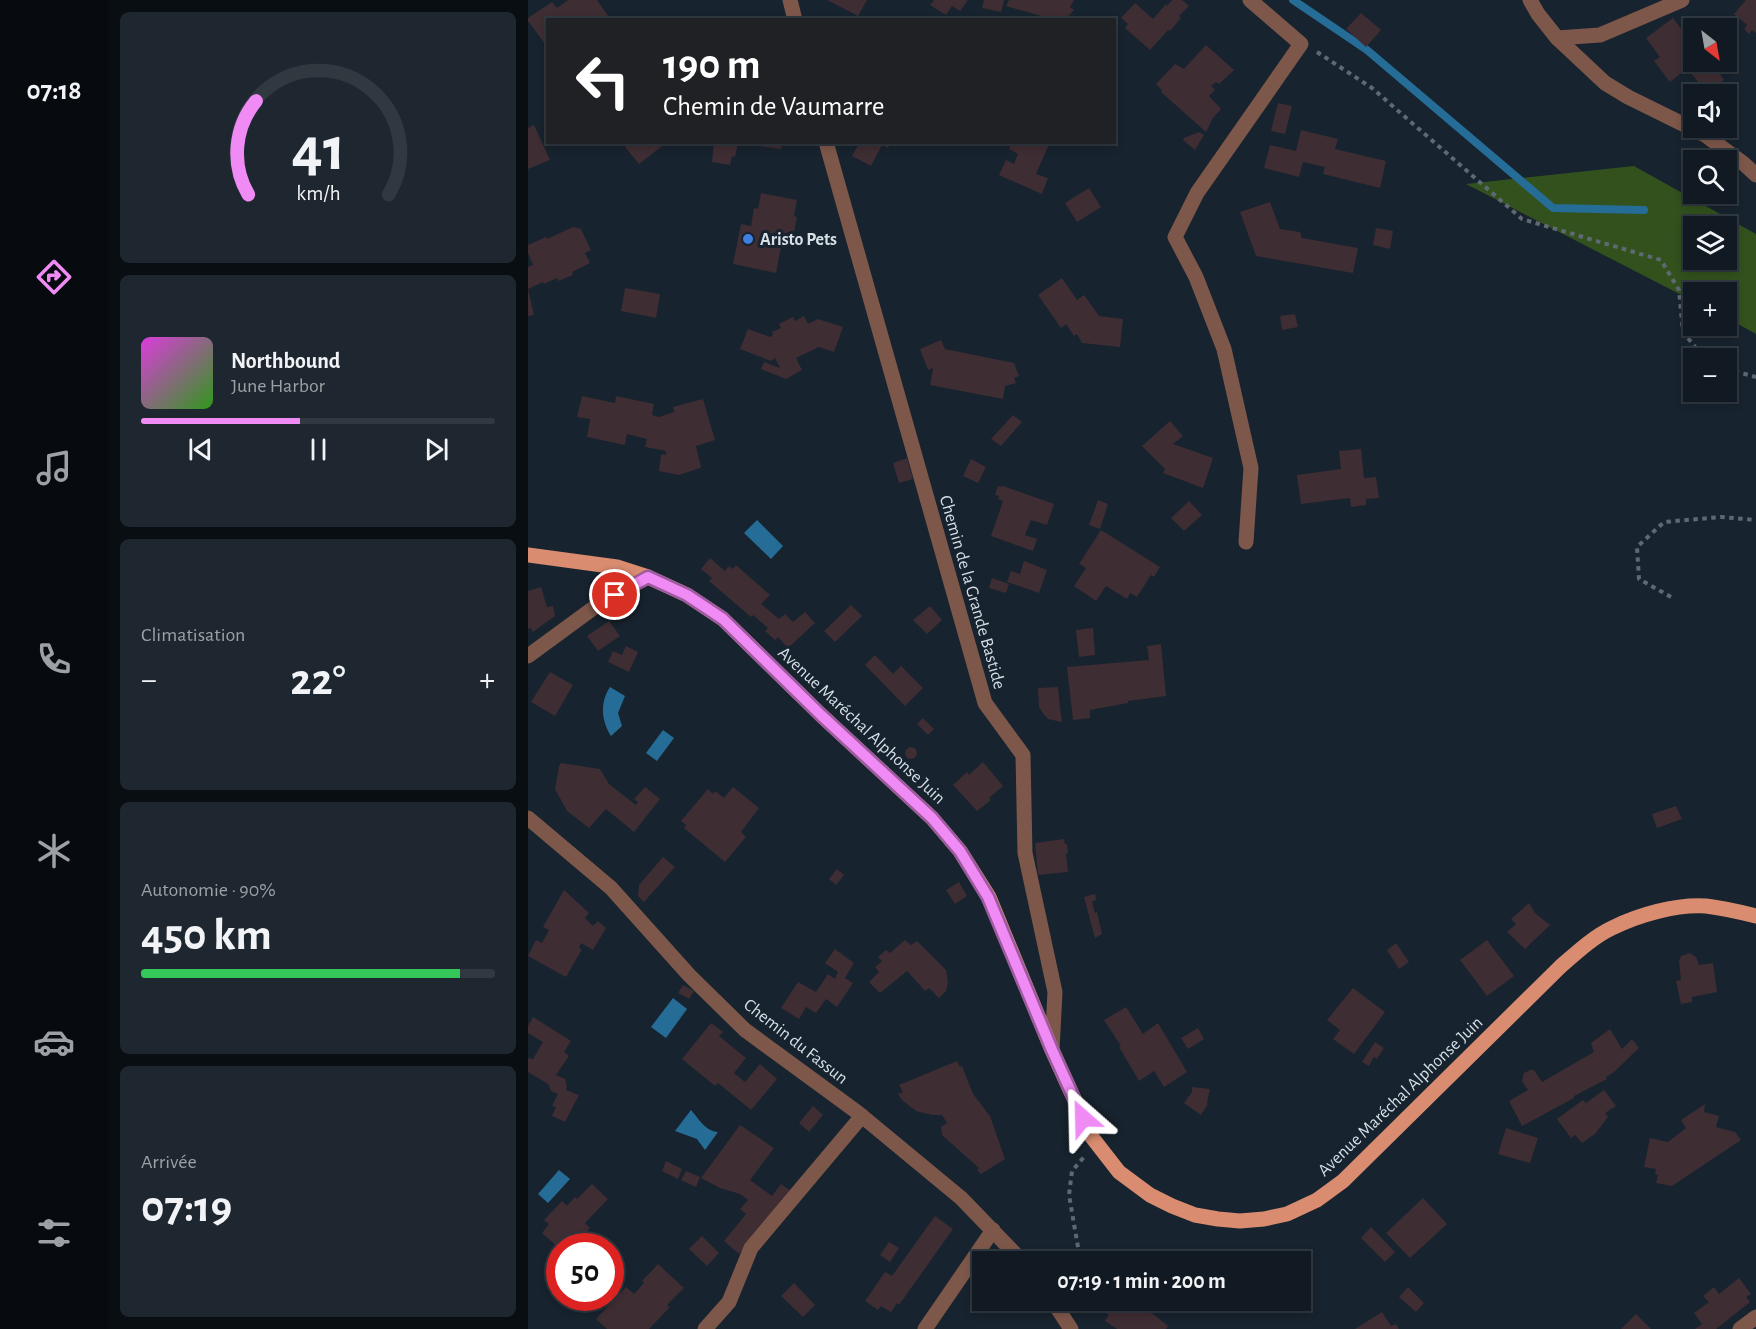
<!DOCTYPE html>
<html lang="fr">
<head>
<meta charset="utf-8">
<style>
	body { margin:0; font-family:"Alegreya Sans",sans-serif; background:#1e272f; color:#f1f3f6; height:100vh; display:flex; flex-direction:column; font-size:22px; white-space:nowrap }
	* { box-sizing:border-box; margin:0 }
	p { font-size:20px; color:#9ca1a5 }
	.icon { flex:none; width:33px; height:33px; fill:none; stroke:currentColor; stroke-width:2; stroke-linecap:round; stroke-linejoin:round }
	.map { position:relative; flex:1; overflow:hidden }
	.drawer { display:flex; flex-direction:column; gap:12px; padding:12px; background:#090e13; width:420px }
	.drawer>* { flex:none }
	.guide { position:absolute; left:18px; top:18px; width:570px; height:126px; border-radius:0px; box-shadow:0 3px 9px #0003,0 0 0 2px #303840; background:#202124; color:#fff; overflow:hidden }
	.needle { width:39px; rotate:149deg }
	.buttons { position:absolute; left:1155px; top:18px; display:grid; gap:12px }
	.buttons a { display:grid; place-items:center; width:54px; height:54px; border-radius:0px; background:#111a22; box-shadow:0 3px 9px #0003,0 0 0 2px #303840; font-size:30px }
	.speed { position:absolute; left:18px; top:1233px; display:flex; gap:12px; font-size:30px; font-weight:700; text-align:center }
	.speed>* { display:grid; place-content:center; width:78px; height:78px; border-radius:50%; background:#111a22; box-shadow:0 3px 9px #0003,0 0 0 2px #303840; line-height:1 }
	.speed .limit { border:9px solid #d22; background:#fff; color:#111 }
	.pin { position:absolute; display:grid; place-items:center; width:51px; height:51px; color:#fff; margin:-26px; border:3px solid #fff; border-radius:50%; box-shadow:0 2px 6px #0007 }
	.me { position:absolute; width:66px; margin:-33px; rotate:335deg; stroke-linejoin:round; filter:drop-shadow(0 0 4px #0008) }
	.turn { display:flex; align-items:center; gap:21px; height:126px; padding:0 18px; font-size:27px }
	.turn .icon { width:78px; height:78px; stroke-width:2.5 }
	.turn b { display:block; font-size:42px; line-height:51px }
	.big { font-size:45px; font-weight:700; line-height:1.1 }
	.drawer .tile { flex:1; display:flex; flex-direction:column; justify-content:center; gap:9px; min-width:0; padding:0 21px; border-radius:9px; background:#1e272f }
	.drawer .dial { align-items:center; gap:0 }
	.dial svg { height:156px; overflow:visible; fill:none; stroke:#303840; stroke-width:7; stroke-linecap:round; text-anchor:middle }
	.dial text { fill:#f1f3f6; stroke:none }
	.song { display:flex; align-items:center; gap:18px }
	.cover { width:72px; height:72px; border-radius:9px; background:linear-gradient(135deg,hsl(300 70% 55%),hsl(110 70% 35%)) }
	.played { height:6px; border-radius:3px; background:linear-gradient(90deg,#f08bf5 45%,#303840 45%) }
	.keys { display:flex; justify-content:space-around; direction:ltr }
	.heat { display:flex; justify-content:space-between; align-items:center; font-size:33px; direction:ltr }
	.charge { height:9px; border-radius:4px; background:linear-gradient(90deg,#34c759 90%,#303840 0) }
	.trip { position:absolute; left:444px; top:1251px; width:339px; height:60px; border-radius:0px; background:#111a22; box-shadow:0 3px 9px #0003,0 0 0 2px #303840; font-weight:700; line-height:60px; text-align:center }
	main { display:flex; flex:1; min-height:0 }
	.dock { display:flex; flex-direction:column; width:108px; justify-content:space-around; align-items:center; background:#070a0e; color:#9ca1a5 }
	.dock .icon { width:42px; height:42px }
	.dock .on { color:#f08bf5 }
	.dock b { font-size:27px; color:#f1f3f6 }
	.map>svg:first-child { display:block }
</style>
</head>
<body>
<main>
<nav class="dock">
<b>07:18</b>
<svg class="icon on" aria-label="directions" viewBox="0 0 24 24"><path d="M12 3l9 9-9 9-9-9zM9 14v-3h6M13 9l2 2-2 2"/></svg>
<svg class="icon" aria-label="music" viewBox="0 0 24 24"><path d="M9 18V5l10-2v13"/><circle cx="6" cy="18" r="3"/><circle cx="16" cy="16" r="3"/></svg>
<svg class="icon" aria-label="phone" viewBox="0 0 24 24"><path d="M5 4h4l2 5-3 2q2 4 5 5l2-3 5 2v4C11 20 4 13 5 4z"/></svg>
<svg class="icon" aria-label="climate" viewBox="0 0 24 24"><path d="M12 3v18M4 7l16 10M4 17L20 7"/></svg>
<svg class="icon" aria-label="car" viewBox="0 0 24 24"><path d="M5 17H2v-5l4-1 3-4h7l3 4 3 1v5h-3M9 17h6M6 11h13"/><circle cx="7" cy="17" r="2"/><circle cx="17" cy="17" r="2"/></svg>
<svg class="icon" aria-label="filters" viewBox="0 0 24 24"><path d="M4 7h16M4 17h16"/><circle cx="9" cy="7" r="2"/><circle cx="15" cy="17" r="2"/></svg>
</nav>
<section class="drawer">
<div class="tile dial"><svg viewBox="0 0 100 80">
<path d="M14 69A42 42 0 1 1 86 69"/>
<path d="M14 69A42 42 0 0 1 18 21" stroke="#f08bf5"/>
<text x="50" y="56" font-size="32" font-weight="700">41</text>
<text x="50" y="72" font-size="11">km/h</text>
</svg></div>
<div class="tile">
<div class="song"><i class="cover"></i><div><b>Northbound</b><p>June Harbor</p></div></div>
<div class="played"></div>
<div class="keys"><svg class="icon" aria-label="previous" viewBox="0 0 24 24"><path d="M18 5L8 12l10 7zM5 5v14"/></svg><svg class="icon" aria-label="pause" viewBox="0 0 24 24"><path d="M8 5v14M16 5v14"/></svg><svg class="icon" aria-label="next" viewBox="0 0 24 24"><path d="M6 5l10 7-10 7zM19 5v14"/></svg></div>
</div>
<div class="tile"><p>Climatisation</p>
<div class="heat"><a>−</a><b class="big">22°</b><a>+</a></div>
</div>
<div class="tile"><p>Autonomie · 90%</p><b class="big">450 km</b><div class="charge"></div></div>
<div class="tile"><p>Arrivée</p><b class="big">07:19</b></div>
</section>
<div class="map">
<svg width="1228" height="1329" viewBox="0 0 1228 1329">
	<rect width="100%" height="100%" fill="#17232e"/>
	<path fill="#32511d" fill-rule="evenodd" d="M1106,166l122,68v100l-29,-16 -1,-26h-32l-1,9 -227,-117zM1166,226h32v34h-32z"/>
	<g fill="#256d97">
		<polygon points="229,520 255,546 243,559 216,533"/>
		<path d="M82,687l15,9 -7,17 4,13 -11,10c-10,-16 -11,-34 -1,-49z"/>
		<polygon points="135,730 146,738 129,761 118,753"/>
		<polygon points="145,998 159,1009 138,1038 123,1027"/>
		<path d="M163,1110c8,9 14,21 27,22l-13,18 -8,-11 -22,-8z"/>
		<polygon points="31,1170 42,1179 20,1203 10,1194"/>
	</g>
	<g fill="none" stroke-linecap="round" stroke-linejoin="round">
		<polyline stroke="#256d97" stroke-width="8" points="765,0 839,50 1025,208 1116,210"/>
	</g>
	<g fill="#3e2d33">
		<polygon points="40,0 69,0 83,20 20,20 20,48 0,21 0,18 24,2 29,8"/>
		<polygon points="299,0 339,0 330,16"/>
		<polygon points="406,0 440,0 432,11 424,6 418,15 402,5"/>
		<polygon points="456,0 476,0 473,12 454,8"/>
		<polygon points="481,0 546,0 542,7 546,10 537,20 527,20 478,6"/>
		<polygon points="644,0 654,0 661,6 651,16 653,18 642,31 640,30 622,50 597,28 600,24 593,18 607,3 625,19 638,4 639,6"/>
		<polygon points="1218,0 1228,0 1228,33 1224,30 1221,34 1216,29 1219,25 1206,14"/>
		<polygon points="833,13 853,30 838,47 818,29"/>
		<polygon points="1145,18 1166,46 1166,62 1197,62 1200,66 1191,73 1196,80 1179,93 1159,68 1142,82 1126,61 1132,57 1118,38"/>
		<polygon points="678,45 706,70 691,84 688,82 683,86 687,90 681,96 693,109 685,118 678,132 633,92 634,90 628,84 647,64 656,69"/>
		<polygon points="750,103 764,106 757,134 743,131"/>
		<polygon points="6,125 22,160 0,169 0,128"/>
		<polygon points="773,130 810,139 807,149 858,161 852,188 795,174 797,167 775,162 771,177 736,168 742,145 768,151"/>
		<polygon points="671,132 676,135 667,150 655,140 656,138"/>
		<polygon points="99,142 130,142 133,147 111,164 97,147 100,144"/>
		<polygon points="186,142 210,142 207,157 204,156 202,165 184,162"/>
		<polygon points="214,142 254,142 253,149 214,144"/>
		<polygon points="332,142 363,142 360,148 354,145 343,166 324,156"/>
		<polygon points="484,142 522,142 508,174 520,178 514,194 471,175 478,160 486,164 490,154 481,149"/>
		<polygon points="561,188 573,207 549,222 537,203"/>
		<polygon points="233,193 269,200 266,216 269,217 265,238 261,237 259,248 253,247 248,273 205,264 213,224 223,226 226,208 230,209"/>
		<polygon points="742,202 752,229 772,232 774,238 830,248 825,273 728,256 712,212"/>
		<polygon points="45,227 53,229 63,250 57,253 62,263 44,272 45,275 30,281 29,278 16,284 15,282 0,289 0,267 5,265 0,253 0,245 18,237 19,239"/>
		<polygon points="848,228 865,231 862,249 845,245"/>
		<polygon points="534,278 549,300 556,295 571,316 595,319 592,347 554,343 549,334 546,336 538,324 533,328 510,295"/>
		<polygon points="97,288 132,294 128,318 93,311"/>
		<polygon points="0,289 6,315 0,316"/>
		<polygon points="767,314 770,327 754,330 752,316"/>
		<polygon points="276,316 280,324 290,319 315,327 306,352 291,347 268,358 274,370 258,379 233,369 236,362 252,368 247,358 243,361 212,349 220,329 242,337 245,335 244,332 253,328 251,324 265,317 267,321"/>
		<polygon points="413,340 417,349 486,363 491,376 486,378 488,383 477,386 475,399 402,385 405,368 400,370 392,349"/>
		<polygon points="54,396 87,403 88,396 126,404 124,415 131,417 146,412 145,407 175,399 187,440 168,446 173,467 172,468 151,475 131,471 133,454 138,455 138,451 117,447 119,439 99,434 97,445 59,437 62,419 49,417"/>
		<polygon points="485,415 494,422 473,446 463,439"/>
		<polygon points="642,421 655,436 645,444 685,458 675,488 635,473 637,469 614,446"/>
		<polygon points="833,449 836,478 848,477 851,498 838,499 838,505 823,507 822,498 773,504 769,475 813,469 811,451"/>
		<polygon points="379,458 385,479 371,483 365,463"/>
		<polygon points="443,459 458,467 450,483 435,476"/>
		<polygon points="470,486 474,487 475,486 526,504 519,525 503,520 497,535 509,539 505,551 463,536 475,501 470,499 471,496 467,495"/>
		<polygon points="570,500 580,504 572,529 561,525"/>
		<polygon points="661,501 674,515 656,531 643,518"/>
		<polygon points="573,530 632,567 626,577 623,575 609,597 602,593 599,599 578,586 568,601 546,586 558,568 551,564"/>
		<polygon points="182,558 197,571 201,566 205,569 208,565 242,595 233,604 251,619 257,614 265,622 277,612 287,623 260,648 250,637 247,640 237,631 240,628 225,615 223,617 181,581 184,578 173,569"/>
		<polygon points="496,561 519,570 511,593 479,582 483,571 492,574"/>
		<polygon points="464,578 481,584 478,593 461,588"/>
		<polygon points="13,587 19,607 25,606 27,616 5,632 3,628 0,629 0,591"/>
		<polygon points="323,605 334,616 307,642 296,631"/>
		<polygon points="402,606 414,620 399,634 385,620"/>
		<polygon points="81,621 92,636 70,651 59,636"/>
		<polygon points="565,628 567,655 551,657 548,630"/>
		<polygon points="633,644 638,696 600,701 600,703 562,710 562,718 545,720 539,667 621,660 619,646"/>
		<polygon points="98,646 110,652 101,672 80,662 85,651 94,655"/>
		<polygon points="347,655 365,674 373,666 395,688 377,706 337,665"/>
		<polygon points="22,672 45,685 27,716 3,702"/>
		<polygon points="530,687 532,707 534,722 520,719 514,712 511,707 510,688"/>
		<polygon points="395,718 406,729 400,735 389,724"/>
		<circle cx="383" cy="753" r="6"/>
		<polygon points="455,762 475,786 461,798 463,800 449,811 425,785 439,772 441,775"/>
		<polygon points="33,763 72,769 81,784 108,805 110,802 106,799 117,787 132,799 106,832 78,809 61,828 39,811 27,789 31,766"/>
		<polygon points="205,787 231,808 213,832 218,837 197,862 156,828 158,825 153,821 180,789 185,794 187,791 196,798"/>
		<polygon points="1148,806 1154,819 1129,828 1124,814"/>
		<polygon points="536,839 537,844 539,844 540,853 538,854 540,872 510,875 507,843"/>
		<polygon points="135,857 147,867 116,902 110,896 111,885"/>
		<polygon points="309,869 316,875 308,885 301,879"/>
		<polygon points="431,882 439,896 427,904 418,890"/>
		<polygon points="36,890 61,913 57,918 65,926 70,921 78,928 65,950 53,943 51,948 54,949 38,977 0,956 8,940 14,943 21,930 15,927"/>
		<polygon points="567,894 568,900 564,902 567,913 569,912 574,934 567,938 556,897"/>
		<polygon points="1001,903 1007,913 1022,925 997,949 979,932 988,924 983,919"/>
		<polygon points="377,940 383,945 389,941 418,970 420,982 418,991 411,998 401,988 397,991 379,971 352,993 341,982 351,972 347,967 354,961 350,957 358,950 362,953"/>
		<polygon points="959,940 986,976 959,996 932,960"/>
		<polygon points="868,943 881,962 871,969 859,950"/>
		<polygon points="307,949 326,963 317,978 325,983 309,1007 298,999 288,1013 278,1007 271,1019 253,1008 270,982 288,992 300,974 307,979 310,972 297,963"/>
		<polygon points="1162,953 1168,957 1171,965 1185,963 1189,992 1164,997 1164,1002 1153,1004 1148,981 1153,980 1151,961 1153,956"/>
		<polygon points="155,985 166,991 161,999 150,993"/>
		<polygon points="825,988 857,1012 826,1054 805,1039 812,1030 799,1020"/>
		<polygon points="598,1007 615,1034 630,1023 659,1072 636,1087 626,1071 611,1081 591,1047 593,1046 576,1020"/>
		<polygon points="5,1017 43,1041 36,1052 41,1056 28,1075 37,1079 39,1086 38,1090 51,1095 37,1122 24,1116 28,1107 24,1106 30,1094 23,1091 20,1084 0,1072 0,1058 5,1059 15,1042 0,1033 0,1026"/>
		<polygon points="183,1023 195,1032 191,1036 218,1058 206,1073 217,1082 232,1064 249,1079 223,1110 190,1083 187,1086 154,1059"/>
		<polygon points="670,1028 676,1039 660,1049 653,1038"/>
		<polygon points="1082,1029 1094,1049 1104,1039 1111,1048 1086,1072 1078,1077 1079,1079 1046,1096 1046,1098 994,1126 981,1101 1000,1090 994,1081 996,1073 1002,1070 1006,1070 1014,1082 1066,1052 1063,1043"/>
		<polygon points="847,1042 856,1048 849,1059 846,1057 841,1066 834,1062"/>
		<polygon points="429,1061 432,1067 434,1066 445,1094 462,1116 477,1159 453,1174 449,1170 451,1168 414,1135 413,1127 419,1123 414,1115 404,1115 388,1111 374,1100 370,1094 375,1092 371,1085"/>
		<polygon points="664,1087 682,1089 679,1103 680,1104 673,1115 656,1103 664,1092"/>
		<polygon points="1076,1090 1088,1106 1077,1113 1080,1117 1067,1134 1054,1143 1047,1135 1043,1138 1029,1119 1055,1100 1058,1103"/>
		<polygon points="1177,1104 1176,1112 1191,1116 1188,1127 1207,1132 1213,1140 1144,1186 1128,1183 1130,1175 1127,1174 1128,1169 1116,1167 1122,1138 1140,1142 1158,1128 1153,1120"/>
		<polygon points="285,1106 295,1115 281,1132 271,1123"/>
		<polygon points="212,1125 246,1148 222,1180 244,1196 253,1184 263,1191 211,1254 196,1241 218,1214 212,1209 220,1200 212,1194 192,1188 173,1178"/>
		<polygon points="978,1128 1010,1138 1002,1163 970,1154"/>
		<polygon points="138,1161 154,1169 150,1179 134,1171"/>
		<polygon points="158,1171 172,1177 168,1187 153,1180"/>
		<polygon points="64,1184 80,1199 57,1223 62,1228 45,1246 40,1242 35,1246 32,1246 32,1249 14,1233 21,1224 16,1220 34,1201 39,1206 47,1197 49,1199"/>
		<polygon points="895,1198 919,1224 882,1258 858,1233"/>
		<polygon points="407,1216 425,1229 371,1305 369,1303 363,1312 353,1306 350,1310 337,1301 357,1272 364,1276"/>
		<polygon points="843,1227 867,1252 857,1262 833,1238"/>
		<polygon points="174,1236 191,1253 179,1266 161,1249"/>
		<polygon points="361,1242 371,1248 362,1262 352,1255"/>
		<polygon points="130,1264 156,1288 139,1305 142,1307 121,1329 79,1329 68,1319 98,1287 106,1294 116,1283 114,1281"/>
		<polygon points="1211,1278 1223,1294 1218,1297 1222,1302 1188,1329 1167,1329 1174,1324 1166,1313 1181,1302 1175,1296 1186,1287 1191,1294"/>
		<polygon points="266,1283 287,1305 275,1317 253,1296"/>
		<polygon points="880,1287 896,1303 888,1312 871,1297"/>
		<polygon points="569,1300 607,1300 640,1326 638,1329 589,1329 577,1321 581,1315 566,1304"/>
		<polygon points="854,1312 863,1326 868,1324 871,1329 827,1329"/>
		<polygon points="1108,1314 1123,1329 1093,1329"/>
	</g>
	<g fill="none" stroke-linecap="round" stroke-linejoin="round">
		<g stroke="#5f6973" stroke-width="4" stroke-dasharray="4.5 4.5" stroke-linecap="butt">
			<polyline points="789,52 844,88 994,219 1133,260 1151,290 1155,332 1176,358"/>
			<polyline points="1198,369 1228,377"/>
			<polyline points="1143,597 1111,579 1109,547 1136,522 1193,517 1228,520"/>
			<polyline points="543,1262 551,1253 541,1195 544,1171 556,1157"/>
		</g>
		<g stroke="#7d574a" stroke-width="15">
			<polyline points="262,0 267,20"/>
			<polyline points="1002,0 1010,14 1029,38 1072,35 1154,0"/>
			<polyline points="1029,38 1077,83 1100,97 1177,135 1215,163 1228,175"/>
			<polyline points="298,142 457,703 495,755 497,853 527,992 524,1050"/>
			<polyline points="718,542 723,468 696,349 668,277 647,237 669,193 773,44 722,0"/>
			<polyline points="0,656 75,601 120,577"/>
			<polyline points="0,818 83,888 161,975 217,1030 329,1112 433,1198 495,1262"/>
			<polyline points="524,1300 543,1329"/>
			<polyline points="177,1329 201,1302 223,1248 334,1116"/>
			<polyline points="397,1329 465,1230"/>
			<polyline points="1212,1329 1228,1317"/>
		</g>
		<path stroke="#d98c70" stroke-width="15" d="M0,555l89,12 31,10 39,18 36,24 98,96 111,103 28,33 29,46 63,153 39,86 28,36 31,23 22,11 23,9 23,4 22,2 24,-2 23,-5 30,-14 26,-19 217,-214c16,-14 33,-30 52,-39 26,-13 64,-24 94,-22 17,2 34,6 50,10"/>
	</g>
	<g fill="none" stroke-linecap="round" stroke-linejoin="round">
		<defs>
			<polyline id="route" points="87,595 120,577 159,595 195,619 293,715 404,818 432,851 460,897 524,1050 555,1118"/>
		</defs>
		<use href="#route" stroke="#9c5a9f" stroke-width="15"/>
		<use href="#route" stroke="#f08bf5" stroke-width="10"/>
	</g>
	<circle fill="#3f7fe0" stroke="#17232e" stroke-width="2" cx="220" cy="239" r="6"/>
	<g text-anchor="middle" stroke-width="6" stroke-linejoin="round" paint-order="stroke">
		<g font-size="18" font-weight="bold" fill="#d7dfe7" stroke="#17232e" text-anchor="start">
			<text x="232" y="245">Aristo Pets</text>
		</g>
		<g font-size="18" fill="#d7dfe7" stroke="#17232e">
			<text transform="translate(445 592) rotate(74)" y="6">Chemin de la Grande Bastide</text>
			<text transform="translate(334 725) rotate(43)" y="6">Avenue Maréchal Alphonse Juin</text>
			<text transform="translate(268 1041) rotate(38)" y="6">Chemin du Fassun</text>
			<text transform="translate(872 1096) rotate(-44)" y="6">Avenue Maréchal Alphonse Juin</text>
		</g>
	</g>
</svg>
<div class="buttons">
<a><svg class="needle" viewBox="-14 -14 28 28"><path d="M0-13l5 13h-10z" fill="#e53935"/><path d="M0 13l5-13h-10z" fill="#9ca1a5"/></svg></a>
<a><svg class="icon" aria-label="sound" viewBox="0 0 24 24"><path d="M4 9h4l5-4v14l-5-4H4zM17 9q2 3 0 6"/></svg></a>
<a><svg class="icon" aria-label="search" viewBox="0 0 24 24"><circle cx="10" cy="10" r="6"/><path d="M15 15l6 6"/></svg></a>
<a><svg class="icon" aria-label="layers" viewBox="0 0 24 24"><path d="M12 4l9 5-9 5-9-5zM3 14l9 5 9-5"/></svg></a>
<a>+</a>
<a>−</a>
</div>
<div class="speed"><div class="limit">50</div></div>
<div class="pin" style="left:87px;top:595px;background:#d93025"><svg class="icon" aria-label="arrive" viewBox="0 0 24 24"><path d="M6 21V4h12l-3 4 3 4H6"/></svg></div>
<svg class="me" style="left:555px;top:1118px" viewBox="-20 -20 40 40"><path d="M0-17L14 15 0 8-14 15z" fill="#f08bf5" stroke="#fff" stroke-width="4"/></svg>
<div class="trip">07:19 · 1 min · 200 m</div>
<div class="guide">
<div class="turn"><svg class="icon" aria-label="left" viewBox="0 0 24 24"><path d="M17 20v-9H6M10 6l-5 5 5 5"/></svg><div><b>190 m</b>Chemin de Vaumarre</div></div>
</div>
</div>
</main>
</body>
</html>
